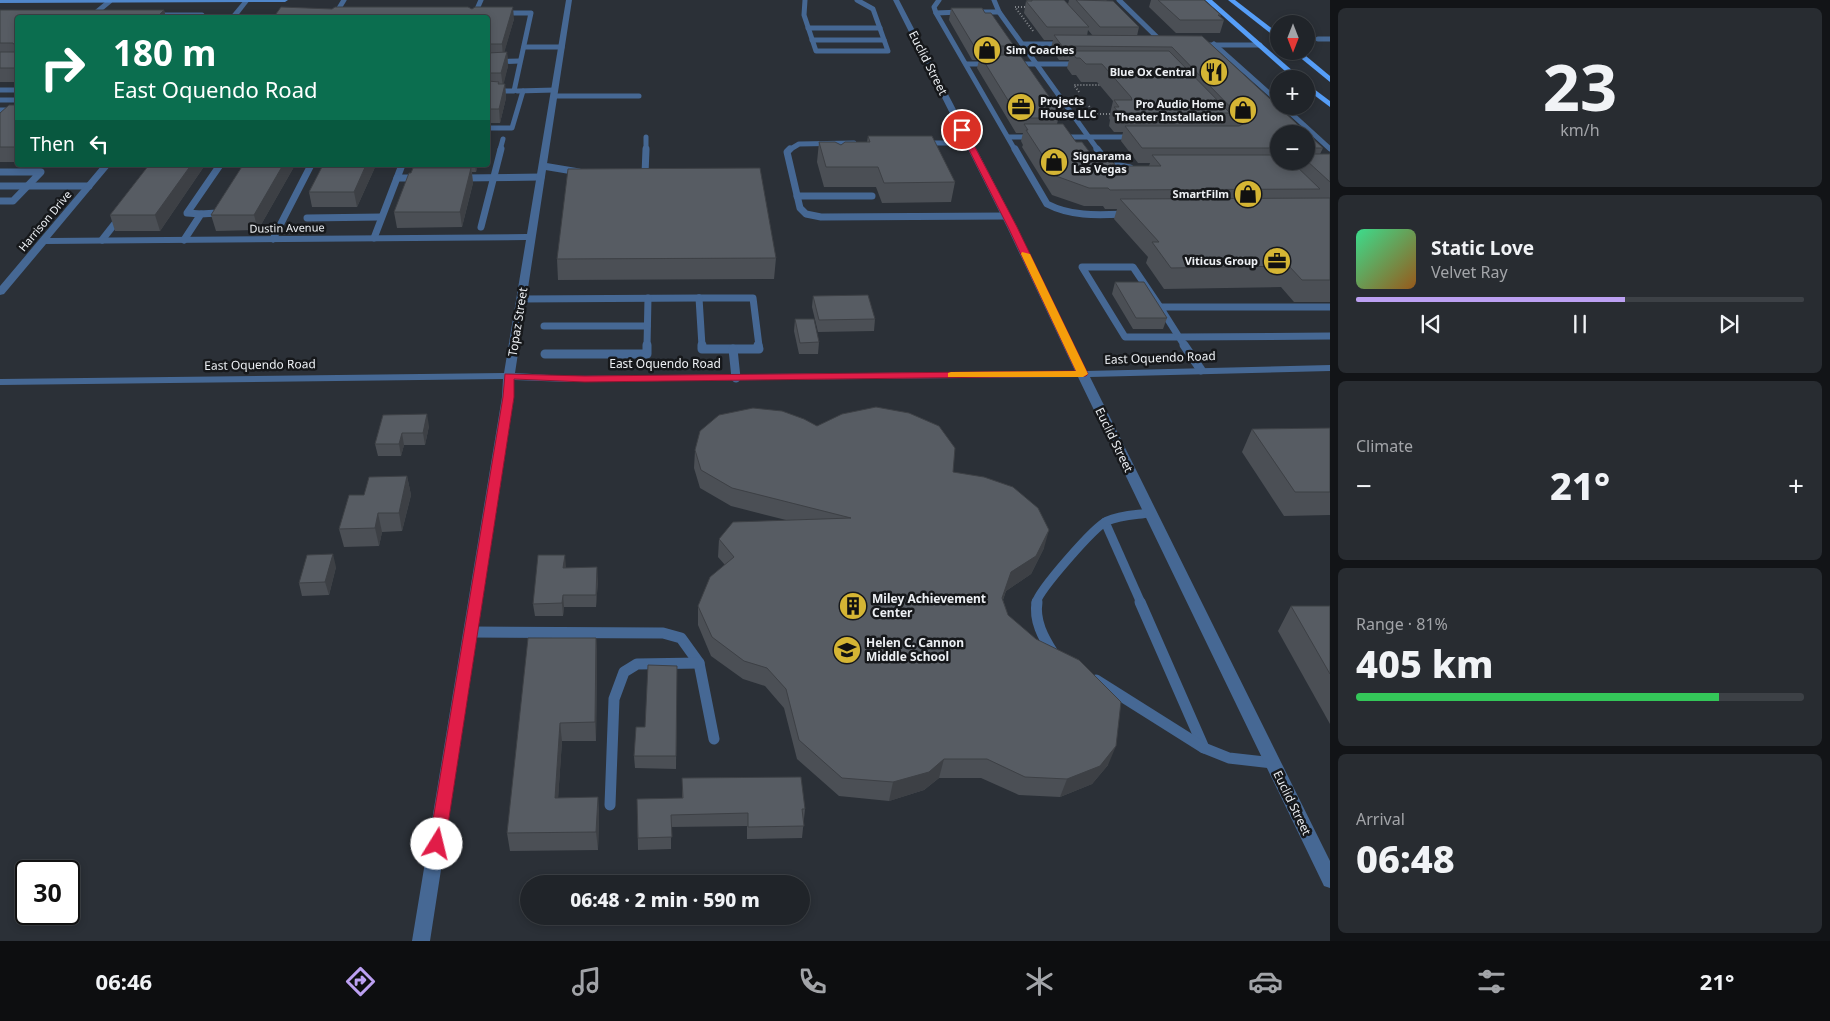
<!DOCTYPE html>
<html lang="en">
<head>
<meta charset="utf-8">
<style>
	body { margin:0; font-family:"Noto Sans",sans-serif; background:#282c31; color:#f1f3f6; height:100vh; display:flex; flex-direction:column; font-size:19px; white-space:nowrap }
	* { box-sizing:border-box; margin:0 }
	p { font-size:16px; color:#a2a4a8 }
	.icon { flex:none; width:28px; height:28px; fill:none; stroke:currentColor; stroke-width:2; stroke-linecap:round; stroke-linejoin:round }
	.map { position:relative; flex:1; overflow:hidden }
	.details { display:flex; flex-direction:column; gap:8px; padding:8px; background:#121417; width:500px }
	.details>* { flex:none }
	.top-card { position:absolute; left:15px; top:15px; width:475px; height:152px; border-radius:5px; box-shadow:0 2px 8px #0003,0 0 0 1px #3d4146; background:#0b6e4f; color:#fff; overflow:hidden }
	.needle { width:32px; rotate:180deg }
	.tools { position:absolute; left:1270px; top:15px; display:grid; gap:10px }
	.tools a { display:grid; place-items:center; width:45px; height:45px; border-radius:50%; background:#202429; box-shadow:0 2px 8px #0003,0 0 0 1px #3d4146; font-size:25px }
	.speed { position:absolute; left:15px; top:860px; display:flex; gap:10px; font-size:25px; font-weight:700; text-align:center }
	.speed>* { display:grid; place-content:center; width:65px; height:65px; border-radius:50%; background:#202429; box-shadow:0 2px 8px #0003,0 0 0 1px #3d4146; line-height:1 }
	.speed .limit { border:2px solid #111; border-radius:8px; background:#fff; color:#111 }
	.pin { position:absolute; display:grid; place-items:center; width:42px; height:42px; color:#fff; margin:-21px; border:2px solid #fff; border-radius:50%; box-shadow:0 1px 5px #0007 }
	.me { position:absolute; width:55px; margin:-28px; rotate:9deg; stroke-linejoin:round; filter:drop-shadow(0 0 4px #0008) }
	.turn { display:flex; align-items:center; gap:18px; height:105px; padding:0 15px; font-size:22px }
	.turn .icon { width:65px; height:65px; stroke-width:2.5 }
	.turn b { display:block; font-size:35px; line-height:42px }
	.then { display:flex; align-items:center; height:48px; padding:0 15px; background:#0003; gap:10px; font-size:19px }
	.big { font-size:38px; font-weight:800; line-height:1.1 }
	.details .tile { flex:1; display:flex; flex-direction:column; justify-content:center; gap:8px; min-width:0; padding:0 18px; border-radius:8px; background:#282c31 }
	.details .dial { align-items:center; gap:0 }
	.dial b { font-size:65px; line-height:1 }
	.song { display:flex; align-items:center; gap:15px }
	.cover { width:60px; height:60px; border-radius:8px; background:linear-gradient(135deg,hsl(150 70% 55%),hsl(30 70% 35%)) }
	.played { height:5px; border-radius:2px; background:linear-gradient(90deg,#bca0f2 60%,#3d4146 60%) }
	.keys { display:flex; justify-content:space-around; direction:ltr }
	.heat { display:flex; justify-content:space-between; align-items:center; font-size:28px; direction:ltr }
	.charge { height:8px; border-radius:4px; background:linear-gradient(90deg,#34c759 81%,#3d4146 0) }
	.trip { position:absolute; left:520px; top:875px; width:290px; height:50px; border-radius:25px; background:#202429; box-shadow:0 2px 8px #0003,0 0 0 1px #3d4146; font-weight:800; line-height:50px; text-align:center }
	.tabs { display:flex; height:80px; justify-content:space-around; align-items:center; background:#0d0e10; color:#a2a4a8 }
	.tabs .icon { width:35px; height:35px }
	.tabs .active { color:#bca0f2 }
	.tabs b { font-size:22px; color:#f1f3f6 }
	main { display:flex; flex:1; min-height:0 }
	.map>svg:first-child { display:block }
</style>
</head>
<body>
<main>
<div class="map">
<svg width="1330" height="941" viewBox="0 0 1330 941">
	<rect width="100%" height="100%" fill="#2b3037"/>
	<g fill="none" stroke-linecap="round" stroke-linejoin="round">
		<g stroke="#82868b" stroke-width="2" stroke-dasharray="1 2" stroke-linecap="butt">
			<polyline points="1028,7 1015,7 1033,31"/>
			<polyline points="1079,92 1074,85 1102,85"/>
			<polyline points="1089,106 1095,114 1113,114"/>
		</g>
		<g stroke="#466894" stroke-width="5">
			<polyline points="805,0 804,15 816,51 888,51 873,9 857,0"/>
			<polyline points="939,0 934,7 936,13 961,12"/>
			<polyline points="994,0 999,12 1022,44 1062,44"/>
			<polyline points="1119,0 1164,44"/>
			<polyline points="974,12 999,12"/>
			<polyline points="936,13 1015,150"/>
			<polyline points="93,15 110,1"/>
			<polyline points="155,15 202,15 200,18"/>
			<polyline points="333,18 344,0"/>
			<polyline points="473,18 481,0"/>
			<polyline points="808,28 880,28"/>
			<polyline points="1318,39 1330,39"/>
			<polyline points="812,40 884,40"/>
			<polyline points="1022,44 1098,150"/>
			<polyline points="1214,44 1279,102"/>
			<polyline points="1202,45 1260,45"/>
			<polyline points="524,47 562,47"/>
			<polyline points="488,62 520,61"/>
			<polyline points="966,64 989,64"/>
			<polyline points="1014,64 1079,64"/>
			<polyline points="0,90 18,90"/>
			<polyline points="488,91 514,91 531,13 504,13"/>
			<polyline points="517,91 555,90"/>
			<polyline points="554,96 639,96"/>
			<polyline points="0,100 18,100"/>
			<polyline points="1283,106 1330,149"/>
			<polyline points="0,110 18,110"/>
			<polyline points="488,128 512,128 523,91"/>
			<polyline points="1008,137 1033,137"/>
			<polyline points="1061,137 1133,137"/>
			<polyline points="924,143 969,143"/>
			<polyline points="500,150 503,139"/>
			<polyline points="646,150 646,137"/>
			<polyline points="789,150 799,144 854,143"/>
		</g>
		<g stroke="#466894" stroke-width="7">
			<polyline points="790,149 787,152 800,208 806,214 821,217 1007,216"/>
			<path d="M1015,149l32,55c25,13 52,11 79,10"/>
			<path d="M1097,149c10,14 15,16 33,19"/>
			<polyline points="402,165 397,178 418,178"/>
			<polyline points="543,166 579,172"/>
			<polyline points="0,172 41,172 13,201 0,201"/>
			<polyline points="640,174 645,174 646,149"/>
			<polyline points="461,178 541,177"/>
			<polyline points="0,186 89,186"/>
			<polyline points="797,196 872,196"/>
			<polyline points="201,214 187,213 220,165"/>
			<polyline points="307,218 381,217"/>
			<polyline points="481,227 501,149"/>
			<polyline points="374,238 397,178"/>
			<polyline points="273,239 311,165"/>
			<polyline points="102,240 120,217"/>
			<polyline points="184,240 201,214 217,213 221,207"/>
			<polyline points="699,298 702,346"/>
			<polyline points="699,298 753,298 759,346"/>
			<polyline points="521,299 699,298"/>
			<polyline points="1160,307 1133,267 1082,267 1125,337 1179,337 1185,346"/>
			<polyline points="1330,307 1160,307 1179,337 1330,336"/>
			<polyline points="544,326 647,326"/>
			<polyline points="647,346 648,298"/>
		</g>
		<g stroke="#466894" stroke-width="9">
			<polyline points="702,345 702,349 759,349 758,345"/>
			<polyline points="1184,345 1201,370"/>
			<polyline points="733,349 736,378"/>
			<polyline points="545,354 647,354 647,345"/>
			<polyline points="1105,522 1141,603"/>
			<path d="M1036,603c3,-13 58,-76 71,-82 13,-6 28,-6 42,-8"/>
		</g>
		<g stroke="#466894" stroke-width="11">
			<path d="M1037,602c-3,19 6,35 16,51"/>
			<polyline points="1140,602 1204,748"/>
			<polyline points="471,632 663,633 681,638 699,663 714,739"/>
			<polyline points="1096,680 1204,748 1229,758 1273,763"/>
			<polyline points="610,805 614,699 624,672 637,664 699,663"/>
		</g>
		<g fill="#466894" fill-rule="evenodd">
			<polygon points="244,0 250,0 236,18 229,18"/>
			<polygon points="566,0 572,0 515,373 568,376 1075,371 1007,227 893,0 899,0 1017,227 1086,371 1330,365 1330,371 1090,377 1330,861 1330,888 1324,886 1078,377 568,382 514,380 514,397 430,941 412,941 502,397 503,379 0,385 0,379 504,373 526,240 46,244 4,294 0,295 0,286 102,165 111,165 50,238 527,234"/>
		</g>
		<polygon fill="#5087cc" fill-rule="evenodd" points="0,0 288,0 285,2 0,3"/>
		<g fill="#569ef8" fill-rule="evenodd">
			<polygon points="1205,0 1212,0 1302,79 1294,79"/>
			<polygon points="1228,0 1235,0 1279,34 1279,40"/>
			<polygon points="1292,51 1300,51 1330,76 1330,82"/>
			<polygon points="1306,83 1330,101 1330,107 1306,89"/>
		</g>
	</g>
	<g fill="#4b4f55" fill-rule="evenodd">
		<path d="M1028,0h36l4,4 1,-4h37l33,27 -2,9h65l121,112 -3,6h10v148h-36l-13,-15 -117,2 -18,-26 2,-6 -34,-38 3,-10h-12l-2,-3h-19l-32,-11 -30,-48 1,-2 -2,-4 2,-8h-7l-39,-65 2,-8h-7l-23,-40 2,-12 34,5 29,33 -2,9 48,57 -3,12 37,34 22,8h33l1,-3h-12l-17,-22 2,-9h-9l-5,-6 1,-6 -1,-2 4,-17 -16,-19h-16l-5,-7h-4l-5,-7 2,-8h-10l-8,-12 2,-8h-9l-20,-27 2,-12zM1088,30l5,6h-6zM1279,134h27v27h-27zM1292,163h5l-1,3z"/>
		<polygon points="1151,0 1204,0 1221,15 1220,17 1224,20 1220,33 1176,33 1149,7"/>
		<polygon points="332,9 472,9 514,19 504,52 507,52 508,66 503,84 505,84 506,98 500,123 489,123 488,124 488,18"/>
		<polygon points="0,10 164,10 166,18 18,18 18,82 0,82"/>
		<polygon points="18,105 18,162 0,162 0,113"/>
		<polygon points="868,136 955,182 951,202 882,203 876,187 824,187 817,162 819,142 841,145 867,142"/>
		<polygon points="149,165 205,165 160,231 115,231 110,215"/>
		<polygon points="243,165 295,165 258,230 216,231 211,215"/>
		<polygon points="323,165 376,165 357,207 312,207 309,192"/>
		<polygon points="418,165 478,165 476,172 472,172 473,183 462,227 397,228 394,212 411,173 418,168"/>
		<polygon points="776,258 774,279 558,280 557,259"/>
		<polygon points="1115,282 1167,318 1163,329 1133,329 1112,294"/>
		<polygon points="813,296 875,319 874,331 818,332 812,307"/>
		<polygon points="795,319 819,342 818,354 799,354 794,331"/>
		<polygon points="383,415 429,426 425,445 404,445 401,456 378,456 375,444"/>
		<polygon points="817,426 953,472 1044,548 1031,574 1006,591 1003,600 1008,615 1108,765 1092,784 1060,797 1019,795 981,778 939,778 924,790 889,801 839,796 797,759 784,708 765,686 743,679 711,656 698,625 698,606 725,565 718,557 719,539 786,520 731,506 700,488 694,468 695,450"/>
		<polygon points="1330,428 1330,515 1284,516 1242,452 1252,429"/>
		<polygon points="407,476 411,495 402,531 382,532 379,546 344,547 339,529 364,495"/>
		<polygon points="336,567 329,595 302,596 299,583"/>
		<polygon points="566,568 598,580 596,607 564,607 563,616 535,616 533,604"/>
		<polygon points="1291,606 1330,606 1330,724 1278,631"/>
		<polygon points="596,638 597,656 596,741 562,741 558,798 598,797 599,816 598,850 510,851 507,833"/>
		<polygon points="677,666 676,769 635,768 634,756 645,727"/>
		<polygon points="682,778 805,809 802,838 747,839 747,826 671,827 671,849 638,850 637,799 682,798"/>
	</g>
	<g fill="#3d4045">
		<polygon points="513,7 514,19 503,57 502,44"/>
		<polygon points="164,10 166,18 156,18"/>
		<polygon points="507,52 508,66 503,87 501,73"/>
		<polygon points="505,84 506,98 500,123 499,109"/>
		<polygon points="191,165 205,165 160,231 155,215"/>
		<polygon points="283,165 295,165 258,230 254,215"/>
		<polygon points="366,165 376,165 357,207 354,192"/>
		<polygon points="475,165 478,165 476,172"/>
		<polygon points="471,168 473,183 462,227 460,212"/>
		<polygon points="427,414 429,426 425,445 423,433"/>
		<polygon points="402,433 404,445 401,456 399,444"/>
		<polygon points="407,476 411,495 402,531 399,513"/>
		<polygon points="378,513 382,532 379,546 375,528"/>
		<polygon points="1049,530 1044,548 1031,574 1006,591 997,616 1002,598 1011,572"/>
		<polygon points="333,554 336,567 329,595 325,582"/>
		<polygon points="565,555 566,567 564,580 563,568"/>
		<polygon points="597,567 598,580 596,607 596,595"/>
		<polygon points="563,595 564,607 563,616 562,603"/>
		<polygon points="596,638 597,656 596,741 595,722"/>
		<polygon points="560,723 562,741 557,816 555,798"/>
		<polygon points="1116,746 1108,765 1092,784 1060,797 1067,779"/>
		<polygon points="944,759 939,778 924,790 889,801 893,782"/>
		<polygon points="598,797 599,816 598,850 596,832"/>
	</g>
	<g fill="#575c63" stroke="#3d4045">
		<polygon points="1032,0 1064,0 1089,27 1047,27 1026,1 1032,1"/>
		<polygon points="1076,0 1113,1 1139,27 1100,27"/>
		<polygon points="1158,0 1204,0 1221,15 1218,15 1224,20 1180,20"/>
		<polygon points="281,7 332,9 335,7 468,7 472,9 475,7 513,7 502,44 488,44 488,18 273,18"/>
		<polygon points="951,8 982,8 985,13 991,13 1014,46 974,46"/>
		<polygon points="0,10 164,10 156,18 18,18 18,68 0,68 0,52 14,52 17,48 13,43 0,43"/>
		<polygon points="1054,35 1202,36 1323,148 1306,148 1306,134 1279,134 1279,148 1142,148 1125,126 1239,126 1243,124 1243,120 1172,47 1062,46"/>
		<polygon points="1071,51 1169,51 1230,113 1119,113 1114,107 1119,107 1114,100 1132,100 1131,97 1102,64 1086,64 1080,58 1076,58"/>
		<polygon points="507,52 501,73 488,73 488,53"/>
		<polygon points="980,55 1020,55 1060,112 1052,112 1056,118 1019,118"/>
		<polygon points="488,81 499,82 498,84 505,84 499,109 488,109"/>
		<polygon points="9,105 18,105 18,147 0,147 0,113"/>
		<polygon points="1024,124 1063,124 1076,142 1082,142 1094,158 1110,158 1116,166 1161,166 1152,155 1279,155 1279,161 1291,161 1320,189 1110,190 1108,188 1089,188 1056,176 1026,130 1028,130"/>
		<polygon points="868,136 932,136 955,182 884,183 878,167 826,167 819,142 835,142 841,145 845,142 870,142"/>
		<polygon points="1306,154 1330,154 1330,182 1306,160"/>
		<polygon points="149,165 191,165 155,215 110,215"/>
		<polygon points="243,165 283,165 254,215 211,215"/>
		<polygon points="323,165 366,165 354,192 309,192"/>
		<polygon points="413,168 471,168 460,212 394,212 409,173 411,173"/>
		<polygon points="760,168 776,258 557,259 568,169"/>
		<polygon points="1330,198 1330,280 1302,280 1289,266 1171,268 1152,242 1159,242 1120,199"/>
		<polygon points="1115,282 1144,282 1167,318 1136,318"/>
		<polygon points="868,295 875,319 819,320 813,296"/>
		<polygon points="795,319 814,319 819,342 800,343"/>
		<polygon points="876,407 909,413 939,426 955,448 953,472 984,477 1013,487 1038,508 1049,530 1036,556 1011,572 1002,598 1008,615 1036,639 1079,660 1121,702 1116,746 1100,766 1067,779 1025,777 987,759 944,759 929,772 893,782 842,778 799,740 786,689 767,668 744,661 712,637 698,606 710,577 734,557 719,539 733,522 851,518 732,488 701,470 695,450 700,431 719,415 753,408 782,411 804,419 817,426 842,414"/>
		<polygon points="427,414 423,433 402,433 399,444 375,444 383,415"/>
		<polygon points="1330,428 1330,492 1295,492 1252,429"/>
		<polygon points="407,476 399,513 378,513 375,528 339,529 349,495 364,495 369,477"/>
		<polygon points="333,554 325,582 299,583 307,555"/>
		<polygon points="538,555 565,555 563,568 597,567 596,595 563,595 562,603 533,604"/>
		<polygon points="1291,606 1330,606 1330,674"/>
		<polygon points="528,638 596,638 595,722 560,723 555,798 598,797 596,832 507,833"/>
		<polygon points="648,665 677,666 676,756 634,756 636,727 645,727"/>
		<polygon points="801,777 805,809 802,809 804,826 748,827 748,813 671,815 672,837 638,838 637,799 683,798 682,778"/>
	</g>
	<polygon fill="#e11d48" stroke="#92132f" points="960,128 966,130 1017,227 1088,374 1086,376 585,382 514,379 514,397 445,844 442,849 437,851 431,849 429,844 503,397 505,374 585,376 1076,371 1008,227 959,130"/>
	<polygon fill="#f59e0b" points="1022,252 1030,254 1088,374 1083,377 948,377 948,373 951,372 1076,371 1021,254"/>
	<defs>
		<symbol id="shop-disc" viewBox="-11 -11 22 22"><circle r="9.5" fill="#d5b534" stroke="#16181b"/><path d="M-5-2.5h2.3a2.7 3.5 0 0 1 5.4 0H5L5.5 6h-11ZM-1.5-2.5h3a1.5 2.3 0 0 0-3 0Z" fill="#111"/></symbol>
		<symbol id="restaurant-disc" viewBox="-11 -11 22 22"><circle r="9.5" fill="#d5b534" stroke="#16181b"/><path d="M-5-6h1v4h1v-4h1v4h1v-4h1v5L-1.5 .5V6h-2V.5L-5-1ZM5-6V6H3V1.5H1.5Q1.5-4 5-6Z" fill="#111"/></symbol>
		<symbol id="office-disc" viewBox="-11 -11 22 22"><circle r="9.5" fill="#d5b534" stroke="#16181b"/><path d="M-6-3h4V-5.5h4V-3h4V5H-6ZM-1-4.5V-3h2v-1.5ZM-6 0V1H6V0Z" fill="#111"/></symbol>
		<symbol id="building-disc" viewBox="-11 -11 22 22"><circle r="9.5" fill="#d5b534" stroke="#16181b"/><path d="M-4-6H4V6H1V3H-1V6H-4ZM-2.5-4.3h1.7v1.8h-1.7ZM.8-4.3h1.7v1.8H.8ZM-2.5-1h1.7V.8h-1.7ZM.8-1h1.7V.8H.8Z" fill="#111"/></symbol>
		<symbol id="school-disc" viewBox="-11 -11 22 22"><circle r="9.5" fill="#d5b534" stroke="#16181b"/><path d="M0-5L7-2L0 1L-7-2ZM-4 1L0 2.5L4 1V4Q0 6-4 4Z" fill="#111"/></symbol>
	</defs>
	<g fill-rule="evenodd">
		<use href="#shop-disc" x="971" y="34" width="32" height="32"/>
		<use href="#restaurant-disc" x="1198" y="56" width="32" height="32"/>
		<use href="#office-disc" x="1005" y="91" width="32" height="32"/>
		<use href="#shop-disc" x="1227" y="94" width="32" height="32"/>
		<use href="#shop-disc" x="1038" y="146" width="32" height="32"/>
		<use href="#shop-disc" x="1232" y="178" width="32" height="32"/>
		<use href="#office-disc" x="1261" y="245" width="32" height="32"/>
		<use href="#building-disc" x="837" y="590" width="32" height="32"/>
		<use href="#school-disc" x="831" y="634" width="32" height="32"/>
	</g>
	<g text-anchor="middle" stroke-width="5" stroke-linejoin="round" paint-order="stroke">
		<g font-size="11" font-weight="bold" fill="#eceff3" stroke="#16181b" text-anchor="end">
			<text x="1006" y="54" text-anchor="start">Sim Coaches</text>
			<text x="1195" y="76">Blue Ox Central</text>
			<text x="1040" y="105" text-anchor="start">Projects<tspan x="1040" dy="13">House LLC</tspan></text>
			<text x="1224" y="108">Pro Audio Home<tspan x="1224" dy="13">Theater Installation</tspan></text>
			<text x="1073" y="160" text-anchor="start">Signarama<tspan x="1073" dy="13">Las Vegas</tspan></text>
			<text x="1229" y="198">SmartFilm</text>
			<text x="1258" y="265">Viticus Group</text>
		</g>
		<g font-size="11" fill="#eceff3" stroke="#16181b">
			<text transform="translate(45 221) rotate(-50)" y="4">Harrison Drive</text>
			<text transform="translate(287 228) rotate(-1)" y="4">Dustin Avenue</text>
		</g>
		<g font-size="12" fill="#eceff3" stroke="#16181b">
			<text transform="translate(928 63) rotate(63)" y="4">Euclid Street</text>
			<text transform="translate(518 322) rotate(-81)" y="4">Topaz Street</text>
			<text transform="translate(1160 358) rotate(-2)" y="4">East Oquendo Road</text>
			<text x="665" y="368">East Oquendo Road</text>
			<text transform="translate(260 365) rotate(-1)" y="4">East Oquendo Road</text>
			<text transform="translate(1114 440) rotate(64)" y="4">Euclid Street</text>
			<text transform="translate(1292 803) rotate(64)" y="4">Euclid Street</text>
		</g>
		<g font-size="12" font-weight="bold" fill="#eceff3" stroke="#16181b" text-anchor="start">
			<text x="872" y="603">Miley Achievement<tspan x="872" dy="14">Center</tspan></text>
			<text x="866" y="647">Helen C. Cannon<tspan x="866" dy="14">Middle School</tspan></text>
		</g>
	</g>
</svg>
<div class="tools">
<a><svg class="needle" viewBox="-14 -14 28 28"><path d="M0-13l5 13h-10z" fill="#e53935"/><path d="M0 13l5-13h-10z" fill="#a2a4a8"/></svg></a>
<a>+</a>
<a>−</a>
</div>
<div class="speed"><div class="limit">30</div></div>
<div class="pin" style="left:962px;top:130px;background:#d93025"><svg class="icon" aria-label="arrive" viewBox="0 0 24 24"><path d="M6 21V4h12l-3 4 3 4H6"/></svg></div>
<svg class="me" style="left:437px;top:844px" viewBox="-20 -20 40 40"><circle r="19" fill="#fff"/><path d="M0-13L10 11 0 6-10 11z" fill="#e11d48"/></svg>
<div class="trip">06:48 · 2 min · 590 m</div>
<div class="top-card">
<div class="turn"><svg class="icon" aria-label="right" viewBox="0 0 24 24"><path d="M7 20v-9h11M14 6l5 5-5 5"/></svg><div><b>180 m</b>East Oquendo Road</div></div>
<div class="then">Then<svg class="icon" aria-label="left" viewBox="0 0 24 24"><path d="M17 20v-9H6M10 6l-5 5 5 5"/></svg></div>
</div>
</div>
<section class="details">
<div class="tile dial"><b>23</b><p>km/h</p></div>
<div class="tile">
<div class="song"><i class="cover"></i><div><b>Static Love</b><p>Velvet Ray</p></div></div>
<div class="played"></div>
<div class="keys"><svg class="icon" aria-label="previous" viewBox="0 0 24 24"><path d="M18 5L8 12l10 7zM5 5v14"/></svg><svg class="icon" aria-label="pause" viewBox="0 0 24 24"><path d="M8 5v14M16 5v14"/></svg><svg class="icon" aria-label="next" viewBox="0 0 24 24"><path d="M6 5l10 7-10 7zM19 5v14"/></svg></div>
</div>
<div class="tile"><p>Climate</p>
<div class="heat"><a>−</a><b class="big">21°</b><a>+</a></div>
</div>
<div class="tile"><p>Range · 81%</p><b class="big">405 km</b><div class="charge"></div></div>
<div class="tile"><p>Arrival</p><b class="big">06:48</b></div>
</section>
</main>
<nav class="tabs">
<b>06:46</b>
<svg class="icon active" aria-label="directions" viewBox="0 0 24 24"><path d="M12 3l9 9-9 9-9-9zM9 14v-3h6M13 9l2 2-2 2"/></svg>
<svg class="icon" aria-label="music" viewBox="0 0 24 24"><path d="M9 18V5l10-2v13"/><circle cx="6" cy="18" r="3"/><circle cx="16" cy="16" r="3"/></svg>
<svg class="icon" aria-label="phone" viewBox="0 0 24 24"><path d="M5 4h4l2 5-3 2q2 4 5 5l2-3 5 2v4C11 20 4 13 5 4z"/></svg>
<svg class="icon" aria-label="climate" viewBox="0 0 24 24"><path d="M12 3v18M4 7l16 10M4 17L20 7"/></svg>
<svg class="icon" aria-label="car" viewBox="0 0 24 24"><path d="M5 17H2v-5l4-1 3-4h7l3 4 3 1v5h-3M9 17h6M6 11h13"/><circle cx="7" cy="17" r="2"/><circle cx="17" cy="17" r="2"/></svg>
<svg class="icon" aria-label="filters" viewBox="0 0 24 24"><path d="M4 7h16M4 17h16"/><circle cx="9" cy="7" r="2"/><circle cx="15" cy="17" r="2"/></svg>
<b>21°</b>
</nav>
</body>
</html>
